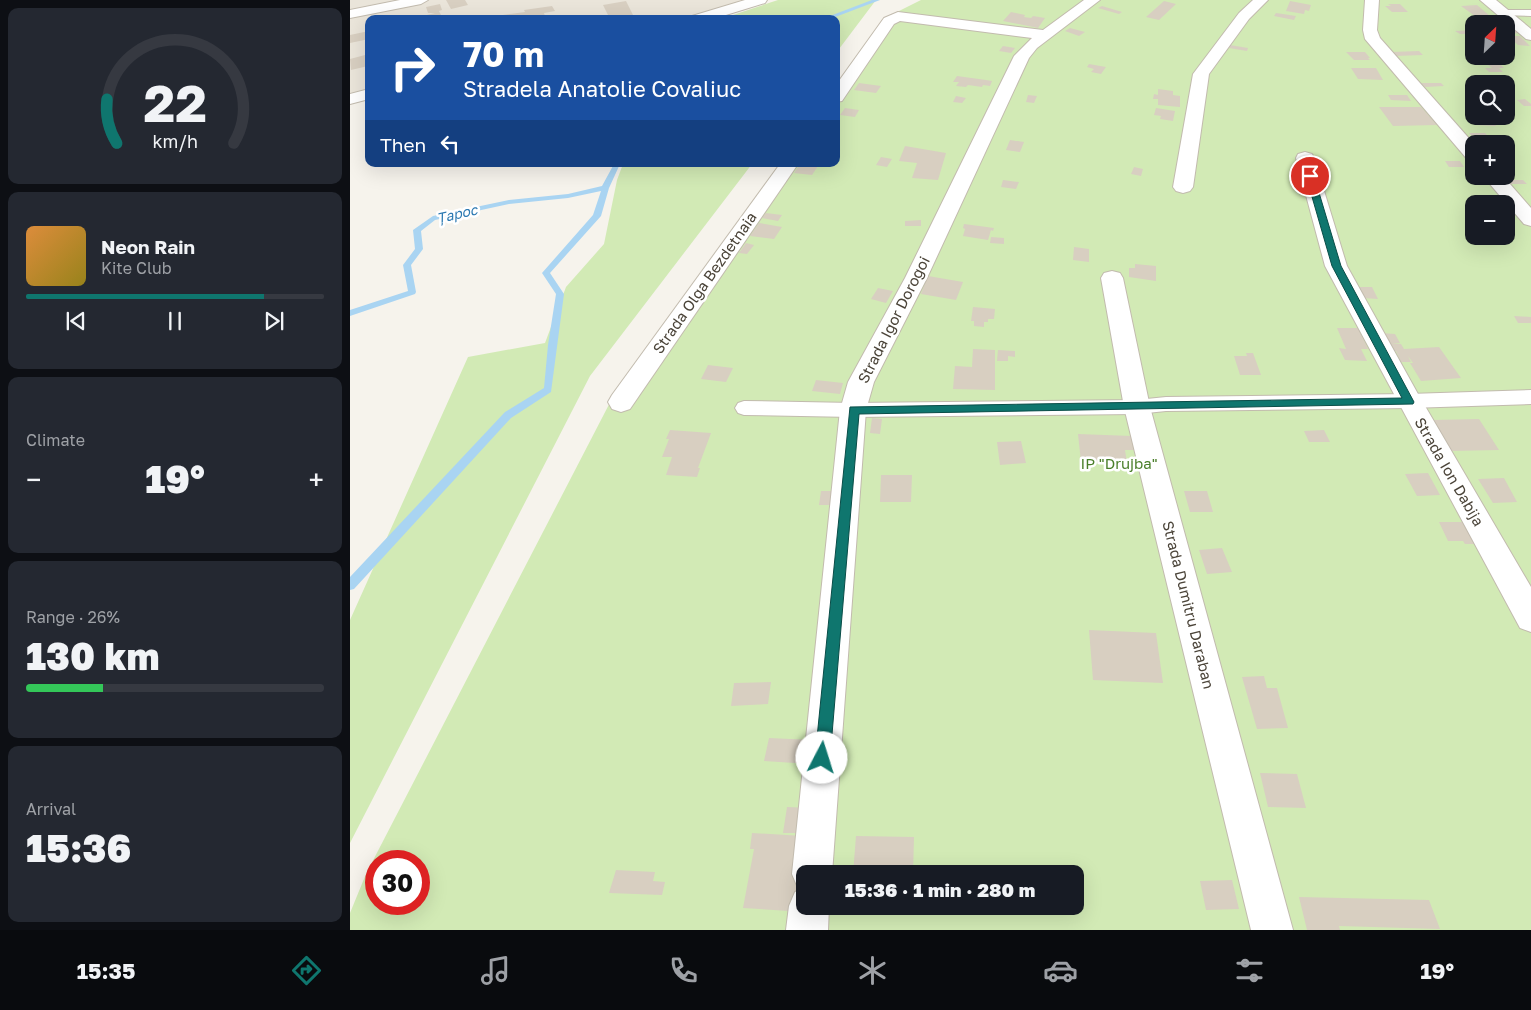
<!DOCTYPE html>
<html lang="en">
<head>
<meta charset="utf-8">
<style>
	body { margin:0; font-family:"Golos Text",sans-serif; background:#242831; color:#f1f3f6; height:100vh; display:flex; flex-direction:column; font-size:19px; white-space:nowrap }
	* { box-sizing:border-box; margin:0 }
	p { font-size:16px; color:#9ea1a6 }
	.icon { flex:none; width:28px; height:28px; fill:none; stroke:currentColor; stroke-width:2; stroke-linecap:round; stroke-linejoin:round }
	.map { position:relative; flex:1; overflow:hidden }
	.sheet { display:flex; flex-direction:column; gap:8px; padding:8px; background:#0d0f14; width:350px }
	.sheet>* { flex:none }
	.top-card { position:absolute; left:15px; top:15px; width:475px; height:152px; border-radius:10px; box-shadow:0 5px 20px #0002; background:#1a4fa0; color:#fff; overflow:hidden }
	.needle { width:32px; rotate:25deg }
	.controls { position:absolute; left:1115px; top:15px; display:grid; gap:10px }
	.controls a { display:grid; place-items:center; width:50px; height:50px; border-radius:10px; background:#171b24; box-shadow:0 5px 20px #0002; font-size:25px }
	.speed { position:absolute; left:15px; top:850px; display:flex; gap:10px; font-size:25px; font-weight:700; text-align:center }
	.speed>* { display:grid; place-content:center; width:65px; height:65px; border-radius:50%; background:#171b24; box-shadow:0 5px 20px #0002; line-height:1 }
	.speed .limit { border:8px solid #d22; background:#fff; color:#111 }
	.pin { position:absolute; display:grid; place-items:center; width:42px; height:42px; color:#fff; margin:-21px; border:2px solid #fff; border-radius:50%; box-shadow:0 1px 5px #0007 }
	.me { position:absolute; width:55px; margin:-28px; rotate:5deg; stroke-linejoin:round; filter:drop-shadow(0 0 4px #0008) }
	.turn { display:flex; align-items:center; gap:18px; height:105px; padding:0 15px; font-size:22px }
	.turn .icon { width:65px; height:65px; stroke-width:2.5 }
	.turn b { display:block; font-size:35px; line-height:42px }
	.then { display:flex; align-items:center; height:48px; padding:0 15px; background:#0003; gap:10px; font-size:19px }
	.big { font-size:38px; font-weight:800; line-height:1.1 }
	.sheet .widget { flex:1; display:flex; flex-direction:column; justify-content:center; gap:8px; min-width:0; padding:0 18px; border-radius:10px; background:#242831 }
	.sheet .dial { align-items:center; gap:0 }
	.dial svg { height:130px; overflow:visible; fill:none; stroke:#363941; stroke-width:7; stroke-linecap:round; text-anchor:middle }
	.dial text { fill:#f1f3f6; stroke:none }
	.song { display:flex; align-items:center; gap:15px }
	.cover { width:60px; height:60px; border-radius:8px; background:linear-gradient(135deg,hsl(30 70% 55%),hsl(50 70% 35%)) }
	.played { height:5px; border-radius:2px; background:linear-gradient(90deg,#0f766e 80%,#363941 80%) }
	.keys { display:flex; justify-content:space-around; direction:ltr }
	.heat { display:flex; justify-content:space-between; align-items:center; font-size:28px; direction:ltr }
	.charge { height:8px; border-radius:4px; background:linear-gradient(90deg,#34c759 26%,#363941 0) }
	.trip { position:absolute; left:446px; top:865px; width:288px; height:50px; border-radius:10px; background:#171b24; box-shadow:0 5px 20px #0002; font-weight:800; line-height:50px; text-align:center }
	.tab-bar { display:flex; height:80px; justify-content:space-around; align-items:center; background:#090b0e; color:#9ea1a6 }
	.tab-bar .icon { width:35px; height:35px }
	.tab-bar .on { color:#0f766e }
	.tab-bar b { font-size:22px; color:#f1f3f6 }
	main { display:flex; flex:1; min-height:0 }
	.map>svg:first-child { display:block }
</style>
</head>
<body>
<main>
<section class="sheet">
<div class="widget dial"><svg viewBox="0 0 100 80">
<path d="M14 69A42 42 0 1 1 86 69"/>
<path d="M14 69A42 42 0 0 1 8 42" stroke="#0f766e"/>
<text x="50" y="56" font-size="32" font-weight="700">22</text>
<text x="50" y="72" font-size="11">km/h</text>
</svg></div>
<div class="widget">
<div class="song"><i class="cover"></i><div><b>Neon Rain</b><p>Kite Club</p></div></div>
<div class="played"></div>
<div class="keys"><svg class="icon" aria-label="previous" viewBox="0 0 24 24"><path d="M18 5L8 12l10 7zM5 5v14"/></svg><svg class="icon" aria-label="pause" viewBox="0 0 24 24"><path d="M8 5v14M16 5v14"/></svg><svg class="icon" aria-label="next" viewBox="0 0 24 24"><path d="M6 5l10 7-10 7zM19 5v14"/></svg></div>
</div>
<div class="widget"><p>Climate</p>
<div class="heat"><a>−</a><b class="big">19°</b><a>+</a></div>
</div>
<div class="widget"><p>Range · 26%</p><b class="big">130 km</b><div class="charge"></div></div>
<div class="widget"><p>Arrival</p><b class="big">15:36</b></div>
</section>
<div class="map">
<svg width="1181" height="930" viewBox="0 0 1181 930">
	<rect width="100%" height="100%" fill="#f6f3ec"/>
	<polygon fill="#eae5da" points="0,0 410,0 345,19 19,19 19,98 0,102"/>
	<g fill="#d2eab5" fill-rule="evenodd">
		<polygon points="428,0 526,0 486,53 486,19 371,19"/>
		<path d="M571,0h610v930h-1181v-17l16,-39 251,-485 163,-225h56v-78l49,-68zM1124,24h32v32h-32zM1124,84h32v32h-32zM1124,144h32v32h-32zM1124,204h32v32h-32zM26,861h43v43h-43zM455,874h270v32h-270z"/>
		<polygon points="273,164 402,164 240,376 0,843 0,620 118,357 195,343 216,287 254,244 267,180"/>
	</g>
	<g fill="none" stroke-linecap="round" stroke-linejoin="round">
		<g fill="#a9d4f2" fill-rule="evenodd">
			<polygon points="522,0 530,0 480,19 472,19"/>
			<polygon points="264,164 270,164 259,188 251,216 200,273 214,294 201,392 161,418 4,589 0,590 0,577 155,412 194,388 198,345 206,294 192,273 243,215 251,191 218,198 159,204 85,220 71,231 73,249 61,265 66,292 65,294 0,316 0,310 58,291 53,265 65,249 63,230 83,216 159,200 218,194 252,186"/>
		</g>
	</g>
	<g fill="#d8cfc1">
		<polygon points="96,0 115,0 118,5 101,9"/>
		<polygon points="276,1 283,15 260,19 253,5"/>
		<polygon points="814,1 826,4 809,20 796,17"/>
		<polygon points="940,1 961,5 959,11 955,10 954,14 936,11"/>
		<polygon points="90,4 92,10 89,11 93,19 60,19 85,13 78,13 76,7"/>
		<polygon points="1038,4 1050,4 1058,12 1042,12 1035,6 1041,6"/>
		<polygon points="1127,5 1140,16 1125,16 1111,6"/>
		<polygon points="202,6 205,11 194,13 196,19 171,19 170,16 162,19 139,19 138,17 175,12 174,10"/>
		<polygon points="752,6 772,12 769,14 748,8"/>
		<polygon points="661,12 675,15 674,17 681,18 683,16 695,18 688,28 653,21"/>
		<polygon points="926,13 946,16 944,20 924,16"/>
		<polygon points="1156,26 1160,26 1169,33 1156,34"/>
		<polygon points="720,28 735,32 729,36 715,31"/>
		<polygon points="1124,30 1124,34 1110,34 1105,31"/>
		<polygon points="19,31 19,39 0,43 0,35"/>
		<polygon points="1158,36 1170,36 1180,46 1168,45"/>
		<polygon points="880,45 898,48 897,51 879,48"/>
		<polygon points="653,46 665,48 661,53 649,51"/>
		<polygon points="1069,51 1073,55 1045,56 1042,52"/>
		<polygon points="996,52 1015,52 1020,58 1018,58 1020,60 1004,60"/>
		<polygon points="15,55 18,66 1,70 0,59"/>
		<polygon points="739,64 756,67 751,74 741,72 744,69 737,67"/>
		<polygon points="1137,64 1150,64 1154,68 1149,68 1153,72 1139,72 1135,68 1142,68"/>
		<polygon points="1001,68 1026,68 1033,80 1008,79"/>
		<polygon points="607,76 636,80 642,81 640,86 633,85 632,87 618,85 616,87 606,86 609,82 603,82"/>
		<polygon points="509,83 531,86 526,93 504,90"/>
		<polygon points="1071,83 1091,83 1094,86 1075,87"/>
		<polygon points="808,89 823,91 823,95 830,96 830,107 808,105 808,99 803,99 804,94 808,95"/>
		<polygon points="678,95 687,96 684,103 676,102"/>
		<polygon points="1038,95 1057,95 1061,101 1041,100"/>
		<polygon points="606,96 616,98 612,103 603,102"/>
		<polygon points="1175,99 1181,104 1181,106 1174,106 1167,100"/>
		<polygon points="1029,107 1071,107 1087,125 1043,126"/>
		<polygon points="495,108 509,110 505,117 490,115"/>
		<polygon points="806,108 825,111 823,121 810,119 811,116 804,115"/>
		<polygon points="1118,113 1124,113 1124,116 1139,116 1146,126 1126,125"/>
		<polygon points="1119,133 1135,133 1145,144 1129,144"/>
		<polygon points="660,140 674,142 670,152 656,150"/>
		<polygon points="555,146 596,153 588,180 562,178 567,163 549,161"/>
		<polygon points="531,157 542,159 537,167 526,165"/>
		<polygon points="1095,161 1110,161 1114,167 1099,167"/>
		<polygon points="450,164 451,164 468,166 462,175 444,173"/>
		<polygon points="784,167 793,169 791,176 781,174"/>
		<polygon points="653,180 669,182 666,189 651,187"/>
		<polygon points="1155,180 1173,180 1177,184 1159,184"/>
		<polygon points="416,213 432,215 428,221 412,218"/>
		<polygon points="571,220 571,226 555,226 555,221"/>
		<polygon points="409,223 432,227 424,239 400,236"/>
		<polygon points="614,224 644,228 643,231 641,230 638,240 613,236 615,229 613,228"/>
		<polygon points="641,237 654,238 654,244 640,243"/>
		<polygon points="396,243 404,245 397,254 389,253"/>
		<polygon points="724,247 739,249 739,262 723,260"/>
		<polygon points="785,264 806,266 806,281 779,277 779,268 785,268"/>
		<polygon points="578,276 613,282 606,300 571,294"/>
		<polygon points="1007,287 1022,287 1028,299 1013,298"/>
		<polygon points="528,288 543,291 536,303 521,299"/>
		<polygon points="623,307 645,309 644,319 638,319 638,322 634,322 634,327 624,326 624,321 621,321"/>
		<polygon points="1164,316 1181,317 1181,323 1168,323"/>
		<polygon points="987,328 1008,328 1018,349 1011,349 1017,361 995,360 989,348 996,349"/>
		<polygon points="1031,333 1045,334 1050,343 1042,343 1051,344 1054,349 1089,347 1111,378 1071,381 1060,363 1063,363 1058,356 1061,362 1051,362 1046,351 1040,351"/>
		<polygon points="623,349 645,350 645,390 603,389 605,366 622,367"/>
		<polygon points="648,350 665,351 665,357 658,356 658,361 647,361"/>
		<polygon points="896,353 903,353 911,375 890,375 884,356 897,356"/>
		<polygon points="358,365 383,368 376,382 351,379"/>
		<polygon points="466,380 493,383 490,394 462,391"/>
		<polygon points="522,418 532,419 530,434 520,433"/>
		<polygon points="1129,419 1149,450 1100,451 1082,420"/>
		<polygon points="320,430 361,433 348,468 350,468 347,477 316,475 322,457 312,457 319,439 316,439"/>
		<polygon points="974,430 980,442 959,442 954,431"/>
		<polygon points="728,434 782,436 784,450 775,450 777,463 731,462"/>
		<polygon points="671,441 676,463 650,465 647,442"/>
		<polygon points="1078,473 1090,495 1067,496 1055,474"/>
		<polygon points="531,475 562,475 561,502 530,502"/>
		<polygon points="1154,478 1167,502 1143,503 1128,479"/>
		<polygon points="471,491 486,491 484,505 469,505"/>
		<polygon points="834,491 857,491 863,512 840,512"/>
		<polygon points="1089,522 1113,522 1125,544 1115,544 1113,541 1098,541"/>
		<polygon points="872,548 882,572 857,574 849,550"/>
		<polygon points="739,630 806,633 813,683 743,680"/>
		<polygon points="914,676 917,688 927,688 938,728 907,729 892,677"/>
		<polygon points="421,682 418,704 381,706 384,683"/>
		<polygon points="419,738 463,740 460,764 414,761"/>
		<polygon points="910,773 947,774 956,808 918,807"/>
		<polygon points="437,807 460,808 458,833 433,833"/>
		<polygon points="402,833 453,836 456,851 448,905 440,903 439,911 393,908 404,849 400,849"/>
		<polygon points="506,836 564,837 563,874 503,874"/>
		<polygon points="266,870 305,872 303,881 315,882 312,895 259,893"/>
		<polygon points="882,880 889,909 856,910 850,881"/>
		<polygon points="949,897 1079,900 1090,929 989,926 990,930 957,930"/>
	</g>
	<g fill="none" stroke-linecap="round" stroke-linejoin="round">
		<defs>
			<g id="lane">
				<polygon points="1152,10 1181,10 1181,16 1149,15 1149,11"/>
				<polygon points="1181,390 1181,404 1059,408 816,411 787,414 503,417 394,415 388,413 385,408 388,403 394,401 503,403 787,400 816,397 1059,394"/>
			</g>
			<g id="street">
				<polygon points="50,0 78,0 71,4 0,18 0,10"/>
				<polygon points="395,0 417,0 415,3 363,19 340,19 342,16"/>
				<polygon points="734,0 750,0 687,48 679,58 577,278 524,382 516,410 482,874 455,874 455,906 479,906 478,930 436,930 439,906 445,892 451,889 448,888 442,874 490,410 498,382 555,278 664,56 682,38 550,21 544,24 492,101 486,102 486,85 534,18 548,12 693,30"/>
				<polygon points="903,0 918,0 899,19 859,74 843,187 840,191 833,193 826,191 823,187 843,74 889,13"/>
				<polygon points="1015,0 1029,0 1027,30 1030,38 1124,144 1124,160 1117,159 1015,39 1013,30"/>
				<polygon points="1130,0 1146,0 1181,29 1181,40 1176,39"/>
				<polygon points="19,89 19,99 0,104 0,94"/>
				<polygon points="955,152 962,154 964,158 997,266 1068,394 1181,587 1181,632 1170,628 975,266 946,158 948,154"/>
				<polygon points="430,164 448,164 280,409 271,412 262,409 258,402 262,395"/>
				<polygon points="1133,176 1153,176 1181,208 1181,226 1174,224"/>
				<polygon points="762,271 770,273 773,278 800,407 943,930 901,930 774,407 751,278 754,273"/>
			</g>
		</defs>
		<use href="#lane" stroke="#c2bbae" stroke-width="2"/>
		<use href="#street" stroke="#c2bbae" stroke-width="2"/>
		<use href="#lane" fill="#fff" fill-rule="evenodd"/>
		<use href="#street" fill="#fff" fill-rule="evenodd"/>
	</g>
	<polygon fill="#0f766e" stroke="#0a4d48" points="960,174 964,176 991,266 1064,402 1063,404 509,414 480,758 478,763 472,765 467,763 465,758 500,407 1052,398 982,266 956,176"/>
	<g text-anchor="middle" stroke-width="5" stroke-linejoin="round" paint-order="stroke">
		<g font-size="14" font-style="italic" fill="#2e7ab2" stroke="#fff">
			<text transform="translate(107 214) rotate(-13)" y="5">Țapoc</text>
		</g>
		<g font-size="15" fill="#4b4439" stroke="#fff">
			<text transform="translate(355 283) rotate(-55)" y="5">Strada Olga Bezdetnaia</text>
			<text transform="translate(544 320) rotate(-63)" y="5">Strada Igor Dorogoi</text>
			<text transform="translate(1099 472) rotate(60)" y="5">Strada Ion Dabija</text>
			<text transform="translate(838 605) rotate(76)" y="5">Strada Dumitru Daraban</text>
		</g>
		<g font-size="15" fill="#4a7f2a" stroke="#fff">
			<text x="769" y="469">IP "Drujba"</text>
		</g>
	</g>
</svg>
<div class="controls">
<a><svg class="needle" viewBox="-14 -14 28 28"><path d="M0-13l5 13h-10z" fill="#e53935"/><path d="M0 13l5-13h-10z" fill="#9ea1a6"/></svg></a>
<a><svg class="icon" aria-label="search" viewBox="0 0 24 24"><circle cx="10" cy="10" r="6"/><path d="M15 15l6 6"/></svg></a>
<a>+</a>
<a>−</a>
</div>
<div class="speed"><div class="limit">30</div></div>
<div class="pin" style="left:960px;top:176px;background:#d93025"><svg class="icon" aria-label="arrive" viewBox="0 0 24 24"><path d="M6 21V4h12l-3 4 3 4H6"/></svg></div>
<svg class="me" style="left:472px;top:758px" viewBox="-20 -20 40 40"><circle r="19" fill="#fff"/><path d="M0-13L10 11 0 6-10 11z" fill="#0f766e"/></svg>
<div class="trip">15:36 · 1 min · 280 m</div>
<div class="top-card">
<div class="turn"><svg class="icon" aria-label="right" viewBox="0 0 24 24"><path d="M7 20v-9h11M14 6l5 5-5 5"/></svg><div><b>70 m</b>Stradela Anatolie Covaliuc</div></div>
<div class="then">Then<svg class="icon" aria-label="left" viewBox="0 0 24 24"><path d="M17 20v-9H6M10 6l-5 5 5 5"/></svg></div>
</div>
</div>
</main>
<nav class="tab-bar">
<b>15:35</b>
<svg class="icon on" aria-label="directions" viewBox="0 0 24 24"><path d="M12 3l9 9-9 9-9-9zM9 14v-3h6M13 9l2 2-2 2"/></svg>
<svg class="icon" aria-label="music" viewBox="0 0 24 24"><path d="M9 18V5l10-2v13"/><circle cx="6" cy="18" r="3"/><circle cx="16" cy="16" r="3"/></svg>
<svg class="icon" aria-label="phone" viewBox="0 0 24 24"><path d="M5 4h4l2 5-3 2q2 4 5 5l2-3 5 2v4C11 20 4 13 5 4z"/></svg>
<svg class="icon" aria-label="climate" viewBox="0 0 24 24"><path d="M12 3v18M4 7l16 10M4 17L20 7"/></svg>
<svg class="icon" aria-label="car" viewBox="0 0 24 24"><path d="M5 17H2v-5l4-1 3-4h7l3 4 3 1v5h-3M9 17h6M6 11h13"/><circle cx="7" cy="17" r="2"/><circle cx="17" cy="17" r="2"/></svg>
<svg class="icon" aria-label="filters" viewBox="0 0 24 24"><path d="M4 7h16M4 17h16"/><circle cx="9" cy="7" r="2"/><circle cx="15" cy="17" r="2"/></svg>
<b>19°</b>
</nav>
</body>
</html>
